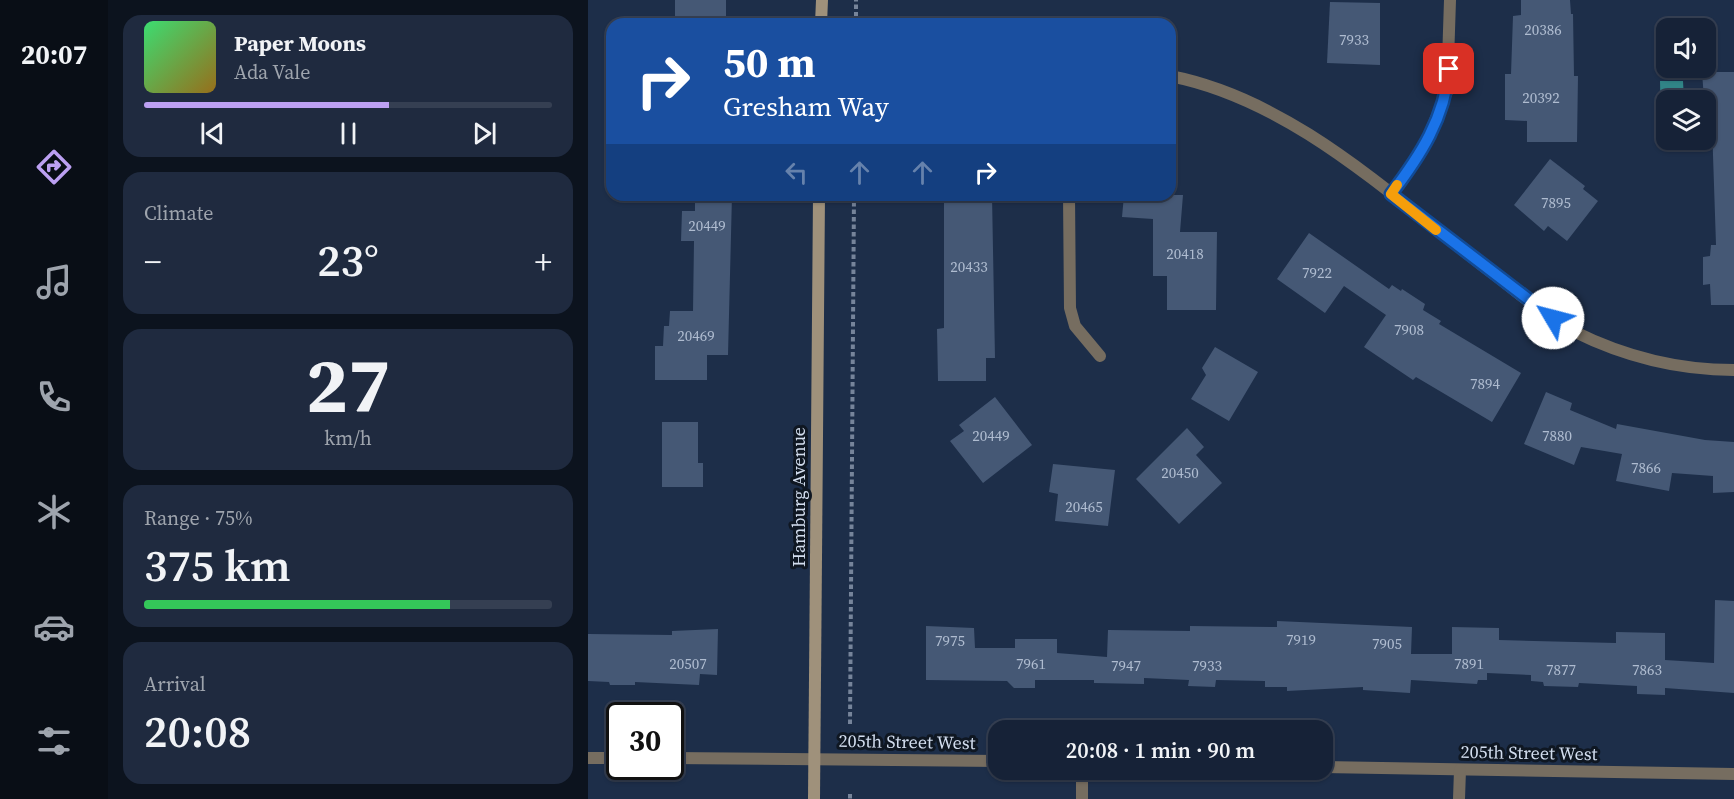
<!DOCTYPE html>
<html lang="en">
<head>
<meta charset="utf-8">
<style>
	body { margin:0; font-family:"Source Serif 4",serif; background:#1f2a3f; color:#f1f3f6; height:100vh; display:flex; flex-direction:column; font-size:22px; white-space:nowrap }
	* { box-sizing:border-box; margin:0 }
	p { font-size:20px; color:#9ea4ad }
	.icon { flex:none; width:33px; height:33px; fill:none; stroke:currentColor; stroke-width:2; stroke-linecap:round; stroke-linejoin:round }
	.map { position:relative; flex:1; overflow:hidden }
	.drawer { display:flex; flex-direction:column; gap:15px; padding:15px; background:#0c131e; width:480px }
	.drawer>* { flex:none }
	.hud { position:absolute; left:18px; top:18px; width:570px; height:183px; border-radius:18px; box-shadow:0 2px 4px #0004,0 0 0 2px #353f52; background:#1a4fa0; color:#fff; overflow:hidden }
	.tools { position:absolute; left:1068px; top:18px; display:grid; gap:12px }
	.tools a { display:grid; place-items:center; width:60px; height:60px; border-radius:12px; background:#162237; box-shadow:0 2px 4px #0004,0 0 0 2px #353f52; font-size:30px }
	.speed { position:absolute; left:18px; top:702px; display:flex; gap:12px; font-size:30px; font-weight:700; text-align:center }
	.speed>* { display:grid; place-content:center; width:78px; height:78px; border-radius:50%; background:#162237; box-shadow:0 2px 4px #0004,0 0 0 2px #353f52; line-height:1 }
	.speed .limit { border:3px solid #111; border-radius:9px; background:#fff; color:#111 }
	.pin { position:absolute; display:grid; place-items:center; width:51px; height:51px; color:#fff; margin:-26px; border-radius:12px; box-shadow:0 3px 9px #0006 }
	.me { position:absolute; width:66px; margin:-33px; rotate:307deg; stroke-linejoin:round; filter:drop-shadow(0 0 4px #0008) }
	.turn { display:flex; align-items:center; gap:21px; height:126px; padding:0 18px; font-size:27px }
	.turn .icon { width:78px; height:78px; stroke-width:2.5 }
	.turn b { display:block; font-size:42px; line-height:51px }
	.lanes { display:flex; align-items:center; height:57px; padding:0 18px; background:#0003; justify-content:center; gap:30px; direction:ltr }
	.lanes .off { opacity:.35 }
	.big { font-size:45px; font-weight:600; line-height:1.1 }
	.drawer .widget { flex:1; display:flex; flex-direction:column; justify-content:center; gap:9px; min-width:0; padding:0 21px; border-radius:18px; background:#1f2a3f }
	.drawer .dial { align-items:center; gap:0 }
	.dial b { font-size:78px; line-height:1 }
	.song { display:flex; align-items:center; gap:18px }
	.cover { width:72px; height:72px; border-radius:9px; background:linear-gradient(135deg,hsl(140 70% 55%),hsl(40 70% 35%)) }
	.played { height:6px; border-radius:3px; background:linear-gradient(90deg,#bca0f2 60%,#353f52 60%) }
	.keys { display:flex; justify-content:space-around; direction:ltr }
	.heat { display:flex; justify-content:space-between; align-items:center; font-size:33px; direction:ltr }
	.charge { height:9px; border-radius:4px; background:linear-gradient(90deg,#34c759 75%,#353f52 0) }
	.trip { position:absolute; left:400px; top:720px; width:345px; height:60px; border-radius:18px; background:#162237; box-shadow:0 2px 4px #0004,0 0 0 2px #353f52; font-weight:600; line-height:60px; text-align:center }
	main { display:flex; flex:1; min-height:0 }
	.tab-bar { display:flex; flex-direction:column; width:108px; justify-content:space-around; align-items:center; background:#090e16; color:#9ea4ad }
	.tab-bar .icon { width:42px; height:42px }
	.tab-bar .on { color:#bca0f2 }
	.tab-bar b { font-size:27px; color:#f1f3f6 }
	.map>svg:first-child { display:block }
</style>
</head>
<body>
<main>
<nav class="tab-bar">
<b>20:07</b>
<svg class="icon on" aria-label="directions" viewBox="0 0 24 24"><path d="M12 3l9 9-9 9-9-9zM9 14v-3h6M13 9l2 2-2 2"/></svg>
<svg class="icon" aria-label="music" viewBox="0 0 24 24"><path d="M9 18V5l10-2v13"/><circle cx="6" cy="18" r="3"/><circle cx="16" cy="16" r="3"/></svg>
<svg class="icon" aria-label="phone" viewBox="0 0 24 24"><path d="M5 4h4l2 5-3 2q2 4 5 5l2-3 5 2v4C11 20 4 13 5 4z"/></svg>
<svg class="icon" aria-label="climate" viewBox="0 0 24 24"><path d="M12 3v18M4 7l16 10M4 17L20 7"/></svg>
<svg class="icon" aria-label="car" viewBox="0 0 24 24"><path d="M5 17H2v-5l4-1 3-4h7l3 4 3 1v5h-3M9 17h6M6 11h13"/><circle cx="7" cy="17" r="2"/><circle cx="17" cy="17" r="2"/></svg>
<svg class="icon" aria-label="filters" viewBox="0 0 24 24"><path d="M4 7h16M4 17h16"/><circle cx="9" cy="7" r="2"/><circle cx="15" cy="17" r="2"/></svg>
</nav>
<section class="drawer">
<div class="widget">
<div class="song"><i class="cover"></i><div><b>Paper Moons</b><p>Ada Vale</p></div></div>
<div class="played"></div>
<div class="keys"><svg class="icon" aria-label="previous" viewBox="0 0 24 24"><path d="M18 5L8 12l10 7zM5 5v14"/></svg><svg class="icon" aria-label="pause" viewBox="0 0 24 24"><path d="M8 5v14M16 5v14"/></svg><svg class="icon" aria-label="next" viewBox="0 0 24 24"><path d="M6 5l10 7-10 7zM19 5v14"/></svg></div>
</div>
<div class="widget"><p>Climate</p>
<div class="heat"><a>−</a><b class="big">23°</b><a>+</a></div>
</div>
<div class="widget dial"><b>27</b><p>km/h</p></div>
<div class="widget"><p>Range · 75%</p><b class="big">375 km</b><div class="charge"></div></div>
<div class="widget"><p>Arrival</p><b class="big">20:08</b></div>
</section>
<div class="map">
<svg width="1146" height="799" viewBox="0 0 1146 799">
	<rect width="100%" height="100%" fill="#1d2e49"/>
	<polygon fill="#318487" points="1072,81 1095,81 1096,100 1078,100 1078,129 1073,129"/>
	<g fill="#455875">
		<rect x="87" y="0" width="51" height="24"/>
		<polygon points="933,0 982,0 983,14 985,14 986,76 990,76 989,142 939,142 939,121 917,120 917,74 923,74 925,16 933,15"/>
		<polygon points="742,2 792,3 792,65 739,63"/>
		<polygon points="1114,72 1146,72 1146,305 1123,305 1122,284 1115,285 1115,257 1122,256 1123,245 1128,245 1124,125 1118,126"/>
		<polygon points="962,159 997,186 995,189 1010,201 979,241 960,226 956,231 926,205"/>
		<polygon points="107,195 144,195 140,355 119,355 119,380 67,380 67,346 75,346 76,326 81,326 82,311 105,311 106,241 93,241 94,211 107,211"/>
		<polygon points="356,195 404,195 407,358 398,358 398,381 350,381 349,329 356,328"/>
		<polygon points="536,195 595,195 592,232 629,232 628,310 579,310 579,276 565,276 565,219 534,217"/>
		<polygon points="721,233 801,289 804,285 813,291 814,289 837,304 835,310 853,321 851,324 933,373 904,422 828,377 825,380 776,347 798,315 756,286 737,313 689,279"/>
		<polygon points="627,347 670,372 641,421 603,399 618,375 614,368"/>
		<polygon points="958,392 984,403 982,410 1028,429 1029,424 1117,440 1146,442 1146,492 1125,493 1125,476 1084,473 1081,491 1028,481 1034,454 993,447 986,465 936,444"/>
		<polygon points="407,397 444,445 395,483 362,441 376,431 371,425"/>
		<polygon points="74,422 110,422 110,463 115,463 115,487 74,487"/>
		<polygon points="599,428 616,447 608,455 634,483 591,524 548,479"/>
		<polygon points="465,464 527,470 520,526 467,521 470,494 461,492"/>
		<polygon points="1127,600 1146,601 1146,693 1077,688 1077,695 1049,694 1049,686 991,683 990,687 956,686 955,682 943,681 943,675 899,673 899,680 890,680 889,684 823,680 822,693 775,690 775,687 699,691 699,687 677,687 677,681 628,680 627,687 600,686 601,680 556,678 556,684 506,683 506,680 447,680 447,688 426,688 419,681 338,680 338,626 386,628 387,648 427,648 427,639 469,639 469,653 519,657 520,630 602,631 602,626 689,627 689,621 824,627 823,654 864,654 864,627 911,628 911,640 1028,643 1028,632 1077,633 1077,660 1126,663"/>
		<polygon points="130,629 129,675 112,674 111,685 47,682 47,685 22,685 21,682 0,681 0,634 84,635 84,631"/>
	</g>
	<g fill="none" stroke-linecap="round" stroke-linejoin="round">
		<g stroke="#76849a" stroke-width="4" stroke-dasharray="4.5 3" stroke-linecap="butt">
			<polyline points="268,24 268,0"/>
			<polyline points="262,724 266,195"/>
			<polyline points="262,794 262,799"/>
		</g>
		<g stroke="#766d60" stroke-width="12">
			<path d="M582,76c125,24 226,125 325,199 25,19 50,41 78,56 50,25 105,39 161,39"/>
			<polyline points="803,194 835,149 859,92 862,0"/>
			<polyline points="481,195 482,308 487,326 512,356"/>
			<polyline points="0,758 32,758"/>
			<polyline points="82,758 411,761"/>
			<polyline points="735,767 1146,774"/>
			<polyline points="494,799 494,770"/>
			<polyline points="871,799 872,770"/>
		</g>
		<g stroke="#9f917b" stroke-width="12">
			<polyline points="233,24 234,0"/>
			<polyline points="226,799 231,195"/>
		</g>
	</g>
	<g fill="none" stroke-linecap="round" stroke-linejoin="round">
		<defs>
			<path id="route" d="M861,69c-4,49 -29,87 -58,125l162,124"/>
		</defs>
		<use href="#route" stroke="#114b97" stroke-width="15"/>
		<use href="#route" stroke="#1a73e8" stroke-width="10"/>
		<polyline stroke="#f59e0b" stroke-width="10" points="809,185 803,194 848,230"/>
	</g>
	<g text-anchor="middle" stroke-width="6" stroke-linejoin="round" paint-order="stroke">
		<g font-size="15" fill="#afbcd0">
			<text x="955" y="35">20386</text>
			<text x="766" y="45">7933</text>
			<text x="953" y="103">20392</text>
			<text x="968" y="208">7895</text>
			<text x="119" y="231">20449</text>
			<text x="597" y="259">20418</text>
			<text x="381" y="272">20433</text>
			<text x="729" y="278">7922</text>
			<text x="821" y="335">7908</text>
			<text x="108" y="341">20469</text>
			<text x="897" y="389">7894</text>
			<text x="403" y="441">20449</text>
			<text x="969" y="441">7880</text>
			<text x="1058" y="473">7866</text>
			<text x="592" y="478">20450</text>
			<text x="496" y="512">20465</text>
			<text x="713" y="645">7919</text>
			<text x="362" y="646">7975</text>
			<text x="799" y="649">7905</text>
			<text x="100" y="669">20507</text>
			<text x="443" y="669">7961</text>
			<text x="881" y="669">7891</text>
			<text x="538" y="671">7947</text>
			<text x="619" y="671">7933</text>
			<text x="973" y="675">7877</text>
			<text x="1059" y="675">7863</text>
		</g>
		<g font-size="18" fill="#d2ddee" stroke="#0f1722">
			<text transform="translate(211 497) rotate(-90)" y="6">Hamburg Avenue</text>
			<text transform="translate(319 742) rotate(1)" y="6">205th Street West</text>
			<text transform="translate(941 753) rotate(1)" y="6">205th Street West</text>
		</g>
	</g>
</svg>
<div class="tools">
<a><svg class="icon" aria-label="sound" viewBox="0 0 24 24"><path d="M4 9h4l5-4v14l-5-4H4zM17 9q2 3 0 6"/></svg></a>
<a><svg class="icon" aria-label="layers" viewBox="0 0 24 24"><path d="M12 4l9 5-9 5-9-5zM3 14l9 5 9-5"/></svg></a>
</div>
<div class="speed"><div class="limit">30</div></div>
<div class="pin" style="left:861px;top:69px;background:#d93025"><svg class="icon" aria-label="arrive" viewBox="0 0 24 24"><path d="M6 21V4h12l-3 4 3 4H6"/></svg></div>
<svg class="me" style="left:965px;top:318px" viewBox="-20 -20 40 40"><circle r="19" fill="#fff"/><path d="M0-13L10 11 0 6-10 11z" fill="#1a73e8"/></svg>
<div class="trip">20:08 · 1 min · 90 m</div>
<div class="hud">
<div class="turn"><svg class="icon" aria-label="right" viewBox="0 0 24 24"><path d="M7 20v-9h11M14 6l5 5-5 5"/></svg><div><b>50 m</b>Gresham Way</div></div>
<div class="lanes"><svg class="icon off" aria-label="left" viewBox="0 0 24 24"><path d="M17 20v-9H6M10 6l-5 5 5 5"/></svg><svg class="icon off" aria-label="ahead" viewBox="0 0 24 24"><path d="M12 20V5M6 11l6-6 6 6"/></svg><svg class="icon off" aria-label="ahead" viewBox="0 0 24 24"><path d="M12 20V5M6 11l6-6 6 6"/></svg><svg class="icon" aria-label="right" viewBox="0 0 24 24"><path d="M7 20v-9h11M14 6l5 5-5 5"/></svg></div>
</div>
</div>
</main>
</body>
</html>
